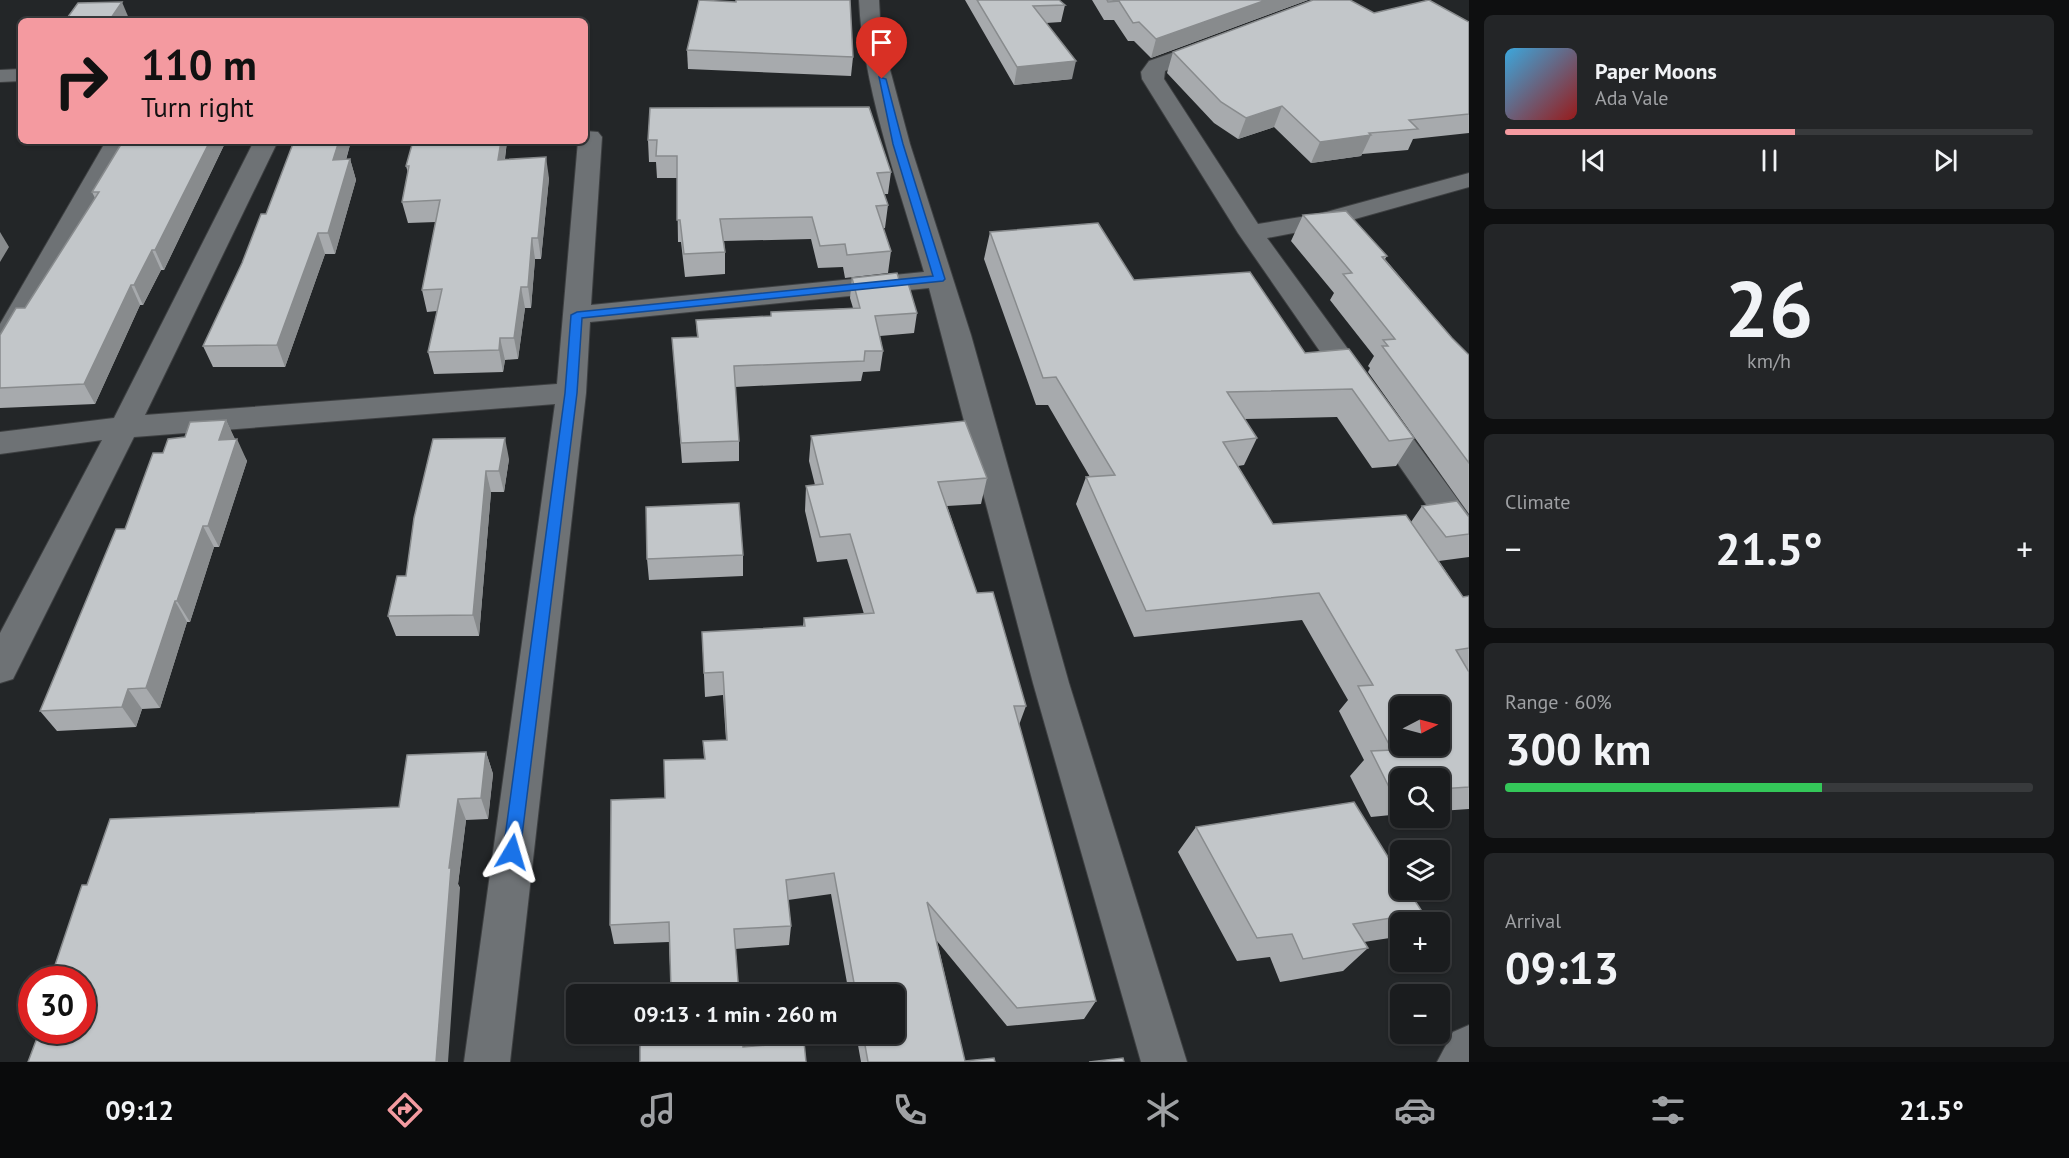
<!DOCTYPE html>
<html lang="en">
<head>
<meta charset="utf-8">
<style>
	body { margin:0; font-family:"PT Sans",sans-serif; background:#232527; color:#f1f3f6; height:100vh; display:flex; flex-direction:column; font-size:22px; white-space:nowrap }
	* { box-sizing:border-box; margin:0 }
	p { font-size:20px; color:#9fa1a4 }
	.icon { flex:none; width:33px; height:33px; fill:none; stroke:currentColor; stroke-width:2; stroke-linecap:round; stroke-linejoin:round }
	.map { position:relative; flex:1; overflow:hidden }
	.details { display:flex; flex-direction:column; gap:15px; padding:15px; background:#0e0f10; width:600px }
	.details>* { flex:none }
	.guide { position:absolute; left:18px; top:18px; width:570px; height:126px; border-radius:9px; box-shadow:0 2px 4px #0004,0 0 0 2px #383a3c; background:#f49aa0; color:#111; overflow:hidden }
	.needle { width:39px; rotate:84deg }
	.buttons { position:absolute; left:1390px; top:696px; display:grid; gap:12px }
	.buttons a { display:grid; place-items:center; width:60px; height:60px; border-radius:9px; background:#1a1c1e; box-shadow:0 2px 4px #0004,0 0 0 2px #383a3c; font-size:30px }
	.speed { position:absolute; left:18px; top:966px; display:flex; gap:12px; font-size:30px; font-weight:700; text-align:center }
	.speed>* { display:grid; place-content:center; width:78px; height:78px; border-radius:50%; background:#1a1c1e; box-shadow:0 2px 4px #0004,0 0 0 2px #383a3c; line-height:1 }
	.speed .limit { border:9px solid #d22; background:#fff; color:#111 }
	.pin { position:absolute; display:grid; place-items:center; width:51px; height:51px; color:#fff; margin:-62px -26px; border-radius:50% 50% 50% 0; rotate:-45deg; box-shadow:0 0 6px #0007 }
	.pin .icon { rotate:45deg }
	.me { position:absolute; width:66px; margin:-33px; rotate:7deg; stroke-linejoin:round; filter:drop-shadow(0 0 4px #0008) }
	.turn { display:flex; align-items:center; gap:21px; height:126px; padding:0 24px; font-size:27px }
	.turn .icon { width:78px; height:78px; stroke-width:2.5 }
	.turn b { display:block; font-size:42px; line-height:51px }
	.big { font-size:45px; font-weight:700; line-height:1.1 }
	.details .widget { flex:1; display:flex; flex-direction:column; justify-content:center; gap:9px; min-width:0; padding:0 21px; border-radius:9px; background:#232527 }
	.details .dial { align-items:center; gap:0 }
	.dial b { font-size:78px; line-height:1 }
	.song { display:flex; align-items:center; gap:18px }
	.cover { width:72px; height:72px; border-radius:9px; background:linear-gradient(135deg,hsl(200 70% 55%),hsl(0 70% 35%)) }
	.played { height:6px; border-radius:3px; background:linear-gradient(90deg,#f49aa0 55%,#383a3c 55%) }
	.keys { display:flex; justify-content:space-around; direction:ltr }
	.heat { display:flex; justify-content:space-between; align-items:center; font-size:33px; direction:ltr }
	.charge { height:9px; border-radius:4px; background:linear-gradient(90deg,#34c759 60%,#383a3c 0) }
	.trip { position:absolute; left:566px; top:984px; width:339px; height:60px; border-radius:9px; background:#1a1c1e; box-shadow:0 2px 4px #0004,0 0 0 2px #383a3c; font-weight:700; line-height:60px; text-align:center }
	.tab-bar { display:flex; height:96px; justify-content:space-around; align-items:center; background:#0a0b0c; color:#9fa1a4 }
	.tab-bar .icon { width:42px; height:42px }
	.tab-bar .on { color:#f49aa0 }
	.tab-bar b { font-size:27px; color:#f1f3f6 }
	main { display:flex; flex:1; min-height:0 }
	.map>svg:first-child { display:block }
</style>
</head>
<body>
<main>
<div class="map">
<svg width="1469" height="1062" viewBox="0 0 1469 1062">
	<rect width="100%" height="100%" fill="#232628"/>
	<g fill="none" stroke-linecap="round" stroke-linejoin="round">
		<defs>
			<g id="street">
				<path d="M859,0h20l2,36 29,108 61,191 98,348 118,379h-46l-108,-379 -104,-395 -339,34 -4,71 -76,669h-46l91,-658 -421,33 -121,242 -13,4v-50l102,-193 -102,14v-22l114,-14 140,-277h24l-133,274 412,-31 21,-243h7v-10l13,1 4,5 -11,168 333,-33c-25,-86 -61,-183 -65,-272z"/>
				<polygon points="1211,39 1218,41 1221,45 1218,49 1165,71 1164,79 1258,224 1319,214 1469,173 1469,187 1330,226 1267,238 1469,515 1469,553 1457,549 1238,233 1142,79 1141,72 1149,61"/>
				<polygon points="21,69 21,81 0,82 0,70"/>
				<polygon points="106,141 130,141 14,348 10,355 0,357 0,324"/>
				<polygon points="1469,1025 1469,1062 1437,1062 1453,1032"/>
			</g>
		</defs>
		<use href="#street" stroke="#3e4042" stroke-width="2"/>
		<use href="#street" fill="#6e7275" fill-rule="evenodd"/>
	</g>
	<g fill="#a7aaad">
		<polygon points="965,0 1059,0 1065,5 1061,22 1046,23 1072,79 1014,85"/>
		<polygon points="1092,0 1308,0 1151,58 1134,41 1128,41 1114,20 1104,20"/>
		<polygon points="1374,13 1469,22 1469,133 1413,139 1408,150 1362,154 1361,156 1311,163 1274,127 1238,139 1214,123 1167,73 1173,52"/>
		<polygon points="687,50 853,57 851,76 688,69"/>
		<polygon points="650,108 891,172 888,194 884,194 888,205 885,228 883,228 891,251 888,273 845,278 843,267 818,268 811,239 724,241 725,252 725,274 685,277 681,242 678,242 677,178 657,178 656,162 649,162 648,140"/>
		<polygon points="123,141 226,141 164,270 161,270 143,305 140,305 95,404 0,408 0,335 25,308 95,198 92,192"/>
		<polygon points="351,141 346,160 350,159 356,180 335,254 325,254 285,367 213,367 203,346 266,214"/>
		<polygon points="413,141 507,141 505,159 549,178 541,259 535,259 531,308 525,308 518,359 505,360 503,372 434,374 428,352 437,311 427,312 422,290 436,222 408,223 402,202 408,173 406,166"/>
		<polygon points="1303,215 1387,256 1385,259 1452,338 1469,355 1469,514 1368,372 1370,368 1368,366 1374,356 1330,300 1334,293 1291,241"/>
		<polygon points="990,232 1134,280 1305,353 1414,438 1396,466 1372,468 1337,417 1244,419 1257,438 1244,465 1238,466 1273,524 1411,522 1422,506 1469,517 1469,557 1439,561 1463,597 1469,596 1469,809 1440,811 1440,778 1401,778 1401,814 1371,817 1350,776 1364,760 1339,711 1348,700 1302,620 1134,637 1076,504 1086,477 1090,477 1048,405 1036,405 984,259"/>
		<polygon points="852,278 900,283 917,313 914,333 880,336 883,351 880,371 863,372 861,381 735,387 739,441 739,461 682,463 672,338 697,337 696,320 771,316 771,312 853,308 850,298"/>
		<polygon points="226,420 235,440 247,461 219,547 214,547 190,622 187,622 160,708 142,709 136,727 57,731 40,711 125,529 163,453 185,437"/>
		<polygon points="811,436 987,478 981,504 947,506 977,593 1026,706 1019,725 1096,1001 1084,1019 1007,1026 937,941 965,1061 995,1062 861,1062 856,1034 894,1034 894,994 849,994 831,894 788,900 791,926 789,945 735,949 671,990 669,942 614,944 610,925 665,798 704,759 703,741 726,740 723,695 705,697 702,632 803,626 804,618 864,614 847,559 817,562 805,511 806,486 815,485 809,461"/>
		<polygon points="433,439 509,459 504,492 491,492 479,636 396,636 388,616 406,576"/>
		<polygon points="743,555 743,576 649,580 647,559"/>
		<polygon points="486,752 493,774 488,819 466,820 458,884 460,888 82,1030 87,885 399,807"/>
		<polygon points="1196,827 1423,913 1413,922 1401,922 1401,933 1396,937 1364,942 1368,948 1343,971 1280,982 1270,957 1237,961 1178,852"/>
	</g>
	<g fill="#888b8d">
		<polygon points="1266,0 1308,0 1151,58 1156,39"/>
		<polygon points="122,2 130,21 109,21"/>
		<polygon points="1076,61 1072,79 1014,85 1017,67"/>
		<polygon points="1282,106 1274,127 1238,139 1246,118"/>
		<polygon points="1371,135 1361,156 1311,163 1320,142"/>
		<polygon points="210,141 226,141 164,270 155,250"/>
		<polygon points="339,141 351,141 340,181 333,160"/>
		<polygon points="501,141 507,141 502,180 498,160"/>
		<polygon points="546,157 549,178 541,259 538,238"/>
		<polygon points="350,159 356,180 335,254 328,233"/>
		<polygon points="0,232 9,247 0,262"/>
		<polygon points="318,233 325,254 285,367 277,345"/>
		<polygon points="532,238 535,259 531,308 528,287"/>
		<polygon points="152,250 161,270 143,305 134,285"/>
		<polygon points="131,285 140,305 95,404 84,384"/>
		<polygon points="521,287 525,308 518,359 514,338"/>
		<polygon points="500,338 505,360 503,372 499,350"/>
		<polygon points="226,420 236,441 219,440"/>
		<polygon points="505,438 509,459 504,492 499,471"/>
		<polygon points="237,439 247,461 219,547 208,526"/>
		<polygon points="486,471 491,492 479,636 473,615"/>
		<polygon points="203,526 214,547 190,622 177,601"/>
		<polygon points="175,601 187,622 160,708 146,688"/>
		<polygon points="128,689 142,709 136,727 122,707"/>
		<polygon points="486,752 493,774 488,819 481,798"/>
		<polygon points="458,799 466,820 458,884 460,888 448,1062 436,1062 449,868"/>
	</g>
	<g fill="#c2c6c9" stroke="#888b8d" stroke-width="1.5" fill-rule="evenodd">
		<polygon points="699,0 736,2 736,0 850,0 853,57 687,50"/>
		<polygon points="977,0 1059,0 1065,5 1033,6 1076,61 1017,67"/>
		<polygon points="1107,0 1266,0 1156,39 1139,22 1133,23 1119,1 1108,2"/>
		<polygon points="1313,0 1350,0 1374,13 1429,0 1469,22 1469,114 1409,120 1418,129 1369,133 1371,135 1320,142 1282,106 1246,118 1221,102 1173,52"/>
		<polygon points="122,2 109,21 65,21 78,3"/>
		<polygon points="869,107 891,172 877,173 888,205 876,206 891,251 847,255 845,244 820,246 812,217 720,219 725,252 684,254 680,220 677,220 677,156 656,156 657,140 648,140 650,108"/>
		<polygon points="123,141 210,141 155,250 152,250 134,285 131,285 84,384 0,388 0,335 16,308 25,308 99,192 92,192"/>
		<polygon points="294,141 339,141 333,160 350,159 328,233 318,233 277,345 203,346 242,263 261,214 266,214"/>
		<polygon points="413,141 501,141 498,160 546,157 538,238 532,238 528,287 521,287 514,338 500,338 499,350 428,352 442,289 422,290 440,200 402,202 409,166 406,166"/>
		<polygon points="1346,211 1387,256 1382,257 1452,338 1469,355 1469,463 1382,346 1388,346 1383,340 1395,339 1343,274 1352,273 1303,215"/>
		<path d="M1098,223l36,57 116,-8 55,81 44,-4 65,89 -25,3 -37,-52 -125,3 30,46 -34,4 50,82 133,-9 57,82 6,-1v52l-13,2 13,22v115l-29,2v-11h-39v15h-9l-21,-42 21,-1 -34,-64 15,-1 -54,-92 -173,18 -60,-134 29,-2 -59,-98 -13,1 -53,-146zM1401,706h39v40h-39z"/>
		<polygon points="897,273 900,283 908,283 917,313 875,316 883,351 865,351 864,361 734,366 739,441 681,443 672,338 698,337 696,320 771,316 771,312 860,308 852,278"/>
		<polygon points="226,420 219,440 237,439 208,526 203,526 177,601 175,601 146,688 128,689 122,707 40,711 116,529 125,529 153,453 163,453 168,439 185,437 190,422"/>
		<polygon points="965,421 987,478 938,482 977,593 993,592 1026,706 1014,706 1096,1001 1017,1008 927,902 965,1061 994,1058 995,1062 868,1062 863,1034 894,1034 894,994 856,994 834,873 786,880 791,926 734,929 739,994 639,994 639,992 671,990 669,922 610,925 611,800 665,798 664,760 705,759 703,741 727,740 723,672 704,673 702,632 805,626 804,618 874,613 850,534 820,537 806,486 823,484 811,436"/>
		<polygon points="505,438 499,471 486,471 473,615 388,616 397,576 406,576 414,518 433,439"/>
		<polygon points="1457,501 1469,517 1469,534 1446,537 1422,506"/>
		<polygon points="739,503 743,555 647,559 646,507"/>
		<polygon points="486,752 481,798 458,799 449,868 451,868 436,1062 28,1062 40,1030 82,1030 82,980 50,980 82,885 87,885 110,819 399,807 407,755"/>
		<polygon points="1354,802 1401,878 1401,890 1408,890 1423,913 1353,924 1368,948 1303,959 1292,934 1257,938 1196,827"/>
		<polygon points="640,1034 742,1034 743,1047 804,1042 806,1062 640,1062"/>
		<polygon points="1123,1058 1124,1062 1089,1062"/>
	</g>
	<polygon fill="#1a73e8" stroke="#114b97" stroke-width="1.5" points="879,77 886,79 903,144 945,279 943,281 582,318 577,393 520,852 518,858 512,860 506,858 503,852 565,393 571,315 577,312 933,276 893,144"/>
</svg>
<div class="buttons">
<a><svg class="needle" viewBox="-14 -14 28 28"><path d="M0-13l5 13h-10z" fill="#e53935"/><path d="M0 13l5-13h-10z" fill="#9fa1a4"/></svg></a>
<a><svg class="icon" aria-label="search" viewBox="0 0 24 24"><circle cx="10" cy="10" r="6"/><path d="M15 15l6 6"/></svg></a>
<a><svg class="icon" aria-label="layers" viewBox="0 0 24 24"><path d="M12 4l9 5-9 5-9-5zM3 14l9 5 9-5"/></svg></a>
<a>+</a>
<a>−</a>
</div>
<div class="speed"><div class="limit">30</div></div>
<div class="pin" style="left:882px;top:79px;background:#d93025"><svg class="icon" aria-label="arrive" viewBox="0 0 24 24"><path d="M6 21V4h12l-3 4 3 4H6"/></svg></div>
<svg class="me" style="left:512px;top:852px" viewBox="-20 -20 40 40"><path d="M0-17L14 15 0 8-14 15z" fill="#1a73e8" stroke="#fff" stroke-width="4"/></svg>
<div class="trip">09:13 · 1 min · 260 m</div>
<div class="guide">
<div class="turn"><svg class="icon" aria-label="right" viewBox="0 0 24 24"><path d="M7 20v-9h11M14 6l5 5-5 5"/></svg><div><b>110 m</b>Turn right</div></div>
</div>
</div>
<section class="details">
<div class="widget">
<div class="song"><i class="cover"></i><div><b>Paper Moons</b><p>Ada Vale</p></div></div>
<div class="played"></div>
<div class="keys"><svg class="icon" aria-label="previous" viewBox="0 0 24 24"><path d="M18 5L8 12l10 7zM5 5v14"/></svg><svg class="icon" aria-label="pause" viewBox="0 0 24 24"><path d="M8 5v14M16 5v14"/></svg><svg class="icon" aria-label="next" viewBox="0 0 24 24"><path d="M6 5l10 7-10 7zM19 5v14"/></svg></div>
</div>
<div class="widget dial"><b>26</b><p>km/h</p></div>
<div class="widget"><p>Climate</p>
<div class="heat"><a>−</a><b class="big">21.5°</b><a>+</a></div>
</div>
<div class="widget"><p>Range · 60%</p><b class="big">300 km</b><div class="charge"></div></div>
<div class="widget"><p>Arrival</p><b class="big">09:13</b></div>
</section>
</main>
<nav class="tab-bar">
<b>09:12</b>
<svg class="icon on" aria-label="directions" viewBox="0 0 24 24"><path d="M12 3l9 9-9 9-9-9zM9 14v-3h6M13 9l2 2-2 2"/></svg>
<svg class="icon" aria-label="music" viewBox="0 0 24 24"><path d="M9 18V5l10-2v13"/><circle cx="6" cy="18" r="3"/><circle cx="16" cy="16" r="3"/></svg>
<svg class="icon" aria-label="phone" viewBox="0 0 24 24"><path d="M5 4h4l2 5-3 2q2 4 5 5l2-3 5 2v4C11 20 4 13 5 4z"/></svg>
<svg class="icon" aria-label="climate" viewBox="0 0 24 24"><path d="M12 3v18M4 7l16 10M4 17L20 7"/></svg>
<svg class="icon" aria-label="car" viewBox="0 0 24 24"><path d="M5 17H2v-5l4-1 3-4h7l3 4 3 1v5h-3M9 17h6M6 11h13"/><circle cx="7" cy="17" r="2"/><circle cx="17" cy="17" r="2"/></svg>
<svg class="icon" aria-label="filters" viewBox="0 0 24 24"><path d="M4 7h16M4 17h16"/><circle cx="9" cy="7" r="2"/><circle cx="15" cy="17" r="2"/></svg>
<b>21.5°</b>
</nav>
</body>
</html>
